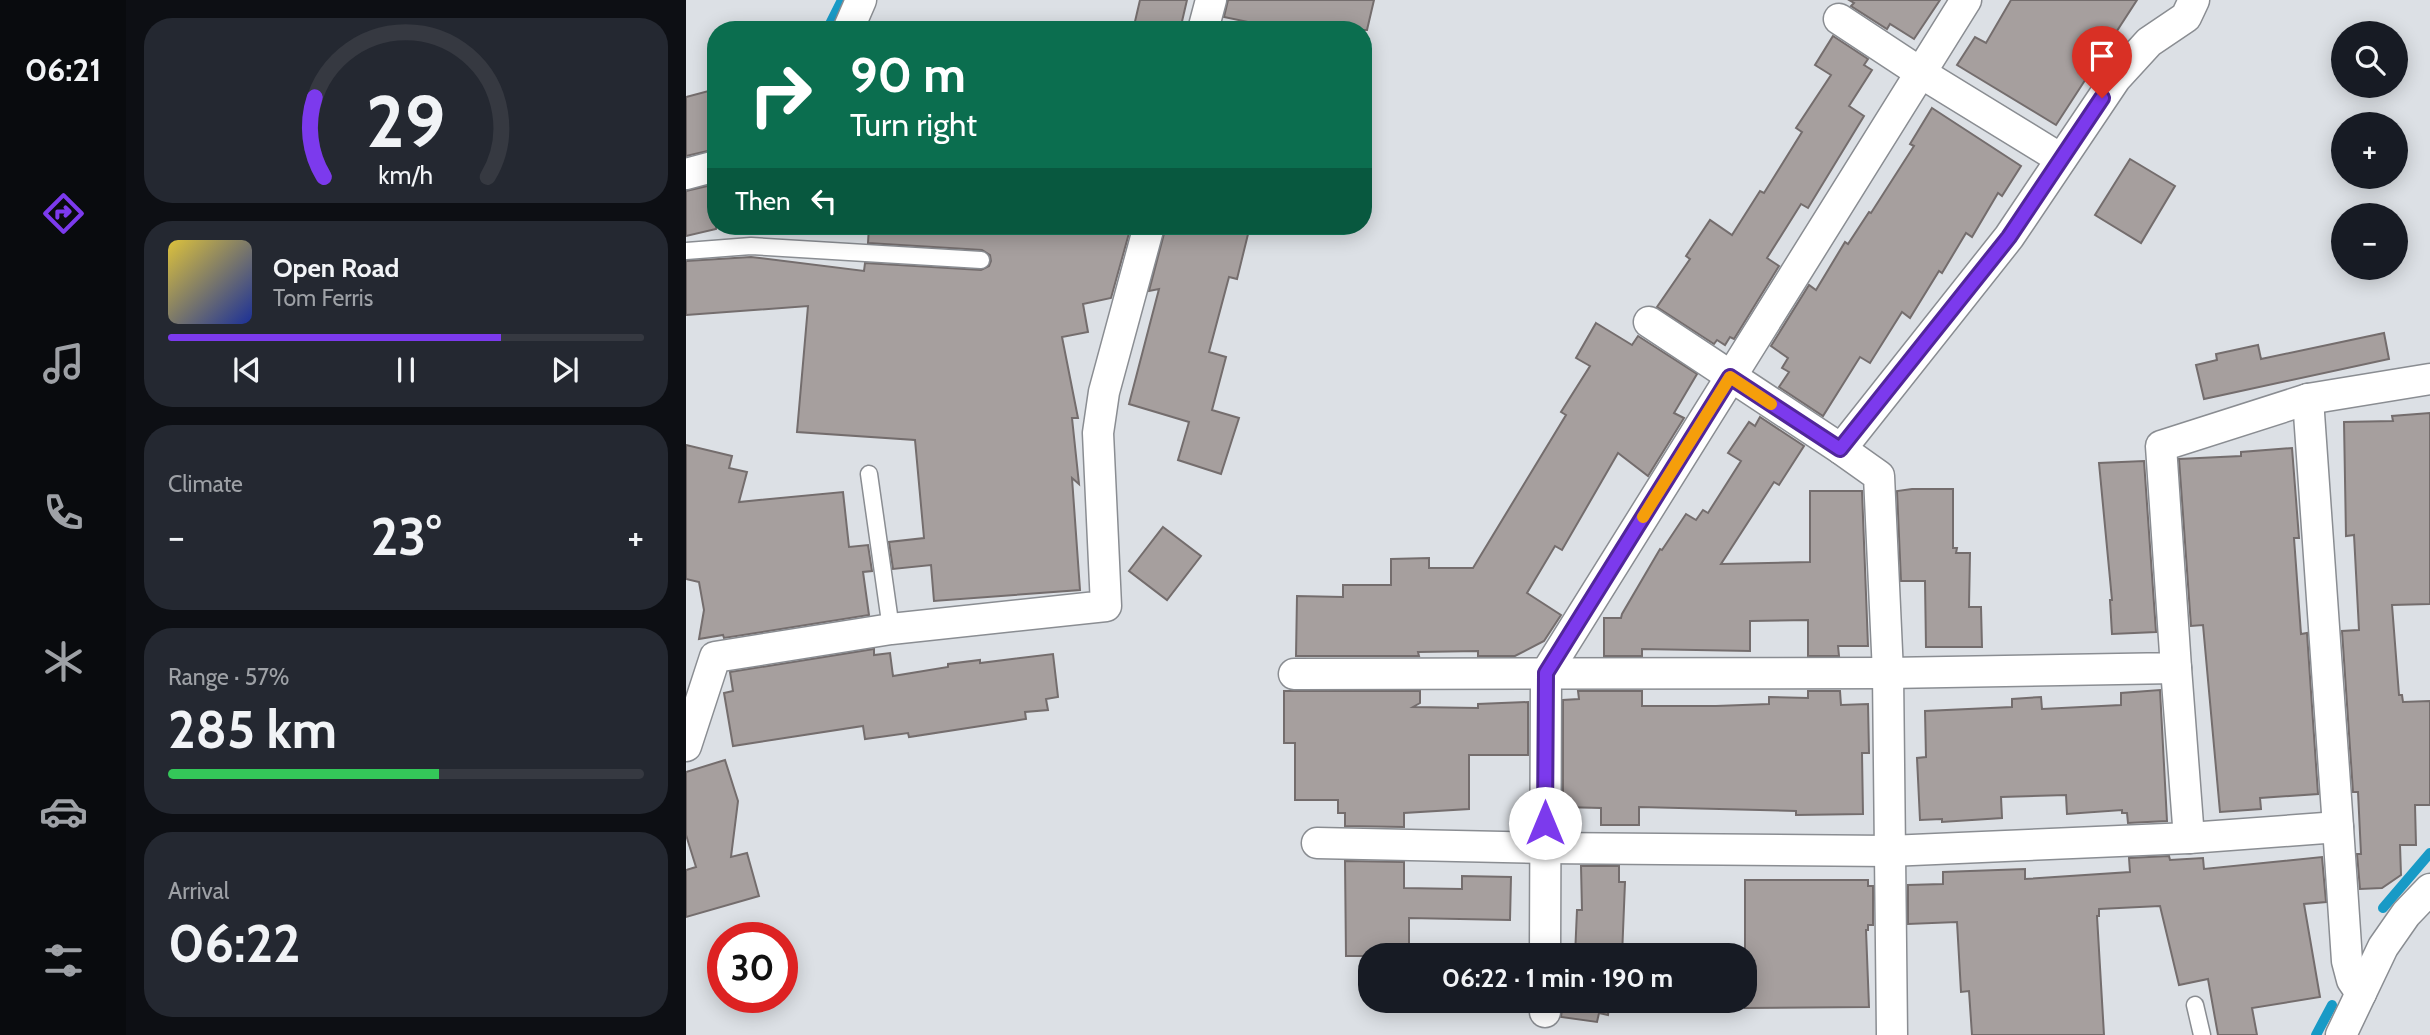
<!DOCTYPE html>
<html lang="en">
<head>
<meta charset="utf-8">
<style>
	body { margin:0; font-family:Cabin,sans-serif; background:#242831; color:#f1f3f6; height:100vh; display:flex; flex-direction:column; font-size:26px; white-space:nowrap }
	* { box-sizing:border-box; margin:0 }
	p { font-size:23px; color:#9ea1a6 }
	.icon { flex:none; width:38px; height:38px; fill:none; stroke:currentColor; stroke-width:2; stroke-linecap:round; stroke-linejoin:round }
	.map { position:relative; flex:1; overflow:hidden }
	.details { display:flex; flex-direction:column; gap:18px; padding:18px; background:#0d0f14; width:560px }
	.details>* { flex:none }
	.hud { position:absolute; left:21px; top:21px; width:665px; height:214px; border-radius:28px; box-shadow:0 4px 18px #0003; background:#0b6e4f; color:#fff; overflow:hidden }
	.buttons { position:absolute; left:1645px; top:21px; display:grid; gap:14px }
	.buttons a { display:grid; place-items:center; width:77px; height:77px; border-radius:50%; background:#171b24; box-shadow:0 4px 18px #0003; font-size:35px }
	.speed { position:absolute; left:21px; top:922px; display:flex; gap:14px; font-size:35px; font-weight:700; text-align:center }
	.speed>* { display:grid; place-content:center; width:91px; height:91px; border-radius:50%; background:#171b24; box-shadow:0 4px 18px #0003; line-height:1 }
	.speed .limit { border:10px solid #d22; background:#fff; color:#111 }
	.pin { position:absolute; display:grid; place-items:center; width:60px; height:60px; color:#fff; margin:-72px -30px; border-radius:50% 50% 50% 0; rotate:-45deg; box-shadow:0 0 7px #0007 }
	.pin .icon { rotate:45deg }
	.me { position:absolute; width:77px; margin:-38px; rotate:0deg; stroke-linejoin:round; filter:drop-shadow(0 0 5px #0008) }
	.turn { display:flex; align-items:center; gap:24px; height:147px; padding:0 28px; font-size:32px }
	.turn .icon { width:91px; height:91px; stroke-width:2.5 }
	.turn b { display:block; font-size:49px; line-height:60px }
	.then { display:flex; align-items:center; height:66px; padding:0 28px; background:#0003; gap:14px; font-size:26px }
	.big { font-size:52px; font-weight:800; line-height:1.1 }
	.details .widget { flex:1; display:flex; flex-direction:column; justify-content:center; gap:10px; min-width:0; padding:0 24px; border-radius:28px; background:#242831 }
	.details .dial { align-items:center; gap:0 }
	.dial svg { height:182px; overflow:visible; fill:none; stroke:#363941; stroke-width:7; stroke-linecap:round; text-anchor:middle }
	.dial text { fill:#f1f3f6; stroke:none }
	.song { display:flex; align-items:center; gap:21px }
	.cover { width:84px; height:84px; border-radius:10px; background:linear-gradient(135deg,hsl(50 70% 55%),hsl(230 70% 35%)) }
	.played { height:7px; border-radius:4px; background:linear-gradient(90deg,#7c3aed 70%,#363941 70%) }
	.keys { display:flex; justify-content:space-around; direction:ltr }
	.heat { display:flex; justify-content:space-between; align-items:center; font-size:38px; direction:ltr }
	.charge { height:10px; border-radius:5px; background:linear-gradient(90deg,#34c759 57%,#363941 0) }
	.trip { position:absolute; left:672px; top:943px; width:399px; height:70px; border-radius:28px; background:#171b24; box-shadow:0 4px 18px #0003; font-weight:800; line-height:70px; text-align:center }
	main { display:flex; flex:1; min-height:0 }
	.dock { display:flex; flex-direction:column; width:126px; justify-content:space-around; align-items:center; background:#090b0e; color:#9ea1a6 }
	.dock .icon { width:49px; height:49px }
	.dock .on { color:#7c3aed }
	.dock b { font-size:32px; color:#f1f3f6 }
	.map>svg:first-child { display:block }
</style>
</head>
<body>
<main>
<nav class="dock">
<b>06:21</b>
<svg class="icon on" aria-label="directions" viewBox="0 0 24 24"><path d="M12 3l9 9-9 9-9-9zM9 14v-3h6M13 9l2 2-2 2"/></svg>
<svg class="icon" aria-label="music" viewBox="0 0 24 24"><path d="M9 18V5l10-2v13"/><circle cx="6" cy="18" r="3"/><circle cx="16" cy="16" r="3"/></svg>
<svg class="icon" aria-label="phone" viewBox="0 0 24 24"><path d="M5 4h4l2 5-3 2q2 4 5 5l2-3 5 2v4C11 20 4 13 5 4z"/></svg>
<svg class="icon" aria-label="climate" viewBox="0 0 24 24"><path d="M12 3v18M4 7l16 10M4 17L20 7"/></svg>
<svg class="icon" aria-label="car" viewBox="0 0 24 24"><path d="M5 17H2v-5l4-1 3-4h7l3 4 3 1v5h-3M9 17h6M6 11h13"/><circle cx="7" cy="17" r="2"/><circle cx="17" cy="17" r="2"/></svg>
<svg class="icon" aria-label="filters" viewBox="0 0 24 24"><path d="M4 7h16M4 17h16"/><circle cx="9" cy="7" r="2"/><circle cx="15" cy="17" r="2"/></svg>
</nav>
<section class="details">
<div class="widget dial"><svg viewBox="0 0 100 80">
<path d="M14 69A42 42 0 1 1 86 69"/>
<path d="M14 69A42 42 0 0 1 10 34" stroke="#7c3aed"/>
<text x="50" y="56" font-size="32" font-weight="700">29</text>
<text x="50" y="72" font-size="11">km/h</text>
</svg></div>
<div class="widget">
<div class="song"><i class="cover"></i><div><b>Open Road</b><p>Tom Ferris</p></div></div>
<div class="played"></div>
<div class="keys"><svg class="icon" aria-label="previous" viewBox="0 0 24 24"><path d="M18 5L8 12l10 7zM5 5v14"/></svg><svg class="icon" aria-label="pause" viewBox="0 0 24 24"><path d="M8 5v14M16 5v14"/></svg><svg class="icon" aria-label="next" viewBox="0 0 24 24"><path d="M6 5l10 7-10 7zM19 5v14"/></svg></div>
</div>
<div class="widget"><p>Climate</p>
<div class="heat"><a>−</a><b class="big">23°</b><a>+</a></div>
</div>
<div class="widget"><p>Range · 57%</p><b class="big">285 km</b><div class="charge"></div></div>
<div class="widget"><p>Arrival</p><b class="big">06:22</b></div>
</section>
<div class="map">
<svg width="1744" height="1035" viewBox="0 0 1744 1035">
	<rect width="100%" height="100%" fill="#dce0e5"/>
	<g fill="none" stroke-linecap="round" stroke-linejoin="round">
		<g stroke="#189ac6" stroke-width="10">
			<polyline points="141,30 156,0"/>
			<polyline points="1697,908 1744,853"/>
			<polyline points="1630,1035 1646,1005"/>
		</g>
	</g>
	<g fill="#a69f9e" stroke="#746d6d" stroke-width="2">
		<polygon points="454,0 501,0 494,30 447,30"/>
		<polygon points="542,0 688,0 681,30 600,30 538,17"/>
		<polygon points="1163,0 1254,0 1228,39 1204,24 1201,29 1165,6 1168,3"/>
		<polygon points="1325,0 1451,0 1370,125 1271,65 1289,37 1300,43"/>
		<polygon points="1147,36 1182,59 1178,65 1186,70 1163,106 1178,116 1122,208 1115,204 1081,258 1093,266 1048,339 1044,337 1039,345 1031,340 1028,344 971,307 1004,259 1000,256 1024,220 1046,235 1074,191 1078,193 1116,132 1110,128 1145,75 1129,65"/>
		<polygon points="30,89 30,149 0,156 0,97"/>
		<polygon points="1246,108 1335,166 1316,196 1312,193 1286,237 1280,233 1256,273 1253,271 1224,318 1216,312 1184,363 1174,357 1137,416 1093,387 1103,372 1096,368 1102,358 1085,346 1123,285 1130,290 1159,242 1162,244 1183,212 1185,213 1228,146 1224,144"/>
		<polygon points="1444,159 1489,186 1455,243 1409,215"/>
		<polygon points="30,184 30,229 0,236 0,191"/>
		<polygon points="183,226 445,226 425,298 397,304 402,332 376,337 392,418 386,418 393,484 386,478 394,590 248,601 245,565 207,569 203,542 238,538 229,440 111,432 122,306 0,315 0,261 65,257 178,271 179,263 295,270 303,266 305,261 304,255 296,250 182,243"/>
		<polygon points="480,226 564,226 551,279 543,277 523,352 540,357 526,410 553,418 535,474 492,460 503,422 443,404 473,289 463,291"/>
		<polygon points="910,323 946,345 952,336 1011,374 988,413 998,418 962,476 932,453 876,550 869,546 841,593 875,615 858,641 829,656 792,656 792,651 732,652 733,656 610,656 611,596 657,597 657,585 705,585 705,559 743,558 743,568 787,568 880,415 875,412 904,366 890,358"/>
		<polygon points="1698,333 1703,359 1518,399 1510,365 1531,360 1530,354 1572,345 1575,359"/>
		<polygon points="1744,413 1744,604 1706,605 1713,695 1716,695 1717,702 1744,701 1744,805 1729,805 1730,845 1714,845 1715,875 1696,888 1674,889 1671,854 1675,854 1672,792 1667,792 1656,631 1673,630 1668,535 1660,536 1658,422 1707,421 1706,416"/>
		<polygon points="1074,417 1118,446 1093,485 1088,482 1035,564 1124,562 1124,491 1176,491 1182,646 1152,646 1153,656 1122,656 1122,620 1064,621 1064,651 956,649 956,656 918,656 918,618 935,618 936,614 974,549 976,550 1000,514 1010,520 1017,510 1022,513 1055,461 1042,453 1063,422 1069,426"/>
		<polygon points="0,445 46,456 43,468 61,472 53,502 157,492 163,547 182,545 186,571 177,572 183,615 38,638 37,635 13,639 18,610 13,582 0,579"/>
		<polygon points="1606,448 1613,538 1608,538 1615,634 1621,633 1632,794 1574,798 1575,809 1534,812 1517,625 1505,626 1493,459 1555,456 1555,452"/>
		<polygon points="1458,461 1470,632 1426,634 1424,600 1426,600 1413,463"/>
		<polygon points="1226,489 1267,489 1267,548 1271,548 1270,553 1284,553 1283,607 1295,607 1296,647 1240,647 1239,581 1215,581 1211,491"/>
		<polygon points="477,527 515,556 481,600 443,571"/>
		<polygon points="188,649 188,655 204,653 207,676 262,667 262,664 294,660 294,663 367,654 372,697 360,699 362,710 339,712 340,719 223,737 222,733 179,739 177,726 47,746 38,693 47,691 44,672"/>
		<polygon points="1474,690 1481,821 1442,823 1441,813 1436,813 1436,810 1381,814 1380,795 1315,797 1316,818 1256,822 1256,819 1234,820 1231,758 1240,757 1239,711 1326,707 1326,699 1355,697 1356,709 1435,705 1435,693"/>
		<polygon points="598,691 734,691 734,703 727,707 792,708 792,704 842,702 842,755 783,755 783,809 718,813 718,827 659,826 659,813 652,813 652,800 609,800 609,743 598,743"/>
		<polygon points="892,691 956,691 956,706 1030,706 1083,704 1083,697 1122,698 1122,691 1154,691 1155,705 1182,704 1183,753 1176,753 1177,814 1110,815 1110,811 953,807 953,825 915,825 915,808 877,807 877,700 893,699"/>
		<polygon points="39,760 52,801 45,857 61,853 73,896 0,917 0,870 10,867 0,835 0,772"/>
		<polygon points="1483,856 1484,860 1517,858 1518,869 1636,857 1640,902 1618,904 1634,997 1566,1008 1571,1035 1532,1035 1522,979 1493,985 1474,906 1413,909 1413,916 1411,916 1418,1035 1286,1035 1283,991 1275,992 1271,922 1222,924 1222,885 1257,884 1257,872 1339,869 1339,879 1444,872 1443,858"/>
		<polygon points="659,861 718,862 718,888 776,889 776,876 825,877 824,920 723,918 723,956 660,956"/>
		<polygon points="895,866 933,866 933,882 939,882 936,956 889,956 891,910 896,910"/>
		<polygon points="1059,880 1182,880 1182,886 1187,886 1187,925 1182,925 1182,930 1180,930 1183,1007 1059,1008"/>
		<polygon points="877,1001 924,1001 922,1015 913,1013 911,1022 875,1017"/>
	</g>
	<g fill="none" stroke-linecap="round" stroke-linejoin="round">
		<defs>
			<g id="lane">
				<polyline points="0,251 65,246 295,260"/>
				<polyline points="183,474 205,629"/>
				<polyline points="1509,1005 1516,1035"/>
			</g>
			<g id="street">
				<polyline points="1153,19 1235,73 1375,159"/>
				<polyline points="162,30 175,0"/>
				<polyline points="517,30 525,0"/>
				<polyline points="0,174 30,166"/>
				<polyline points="963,322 1155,449"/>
				<polyline points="1622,399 1652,827"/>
				<polyline points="1490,668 1503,838"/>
				<polyline points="608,674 1202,673 1490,668 1475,446 1622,399 1744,379"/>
				<polyline points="0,746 29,657 205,629 420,606 412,433 418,392 463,226"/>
				<polyline points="631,843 858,848 1203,851 1503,838 1652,827 1661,961 1666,980 1675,993"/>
				<polyline points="859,956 860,673 1280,0"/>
				<polyline points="859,1001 859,1012"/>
				<polyline points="1206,1035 1202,673 1193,476 1155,449 1323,237 1430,78 1463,42 1500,17 1508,0"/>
				<polyline points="1655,1035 1697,947 1720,914 1744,889"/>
			</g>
		</defs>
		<use href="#lane" stroke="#8a8d92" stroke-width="19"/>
		<use href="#street" stroke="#8a8d92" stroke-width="33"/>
		<use href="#lane" stroke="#fff" stroke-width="16"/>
		<use href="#street" stroke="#fff" stroke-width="30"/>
	</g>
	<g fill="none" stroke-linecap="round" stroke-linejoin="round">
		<defs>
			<polyline id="route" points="859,823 860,673 1044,377 1154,449 1323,237 1416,98"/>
		</defs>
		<use href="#route" stroke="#51269a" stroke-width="18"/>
		<use href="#route" stroke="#7c3aed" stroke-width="12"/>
		<polyline stroke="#f59e0b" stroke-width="12" points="957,517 1044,377 1085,404"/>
	</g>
</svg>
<div class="buttons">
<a><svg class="icon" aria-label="search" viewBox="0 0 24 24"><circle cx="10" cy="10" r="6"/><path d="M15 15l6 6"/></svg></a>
<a>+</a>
<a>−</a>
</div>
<div class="speed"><div class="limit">30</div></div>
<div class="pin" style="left:1416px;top:98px;background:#d93025"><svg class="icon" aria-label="arrive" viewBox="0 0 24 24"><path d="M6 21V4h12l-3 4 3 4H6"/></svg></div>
<svg class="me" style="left:859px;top:823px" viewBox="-20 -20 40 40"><circle r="19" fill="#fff"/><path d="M0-13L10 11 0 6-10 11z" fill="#7c3aed"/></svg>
<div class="trip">06:22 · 1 min · 190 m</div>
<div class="hud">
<div class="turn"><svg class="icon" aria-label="right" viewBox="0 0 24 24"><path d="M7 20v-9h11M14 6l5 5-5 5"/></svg><div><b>90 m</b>Turn right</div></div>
<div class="then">Then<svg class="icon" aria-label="left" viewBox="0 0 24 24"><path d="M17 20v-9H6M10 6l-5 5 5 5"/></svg></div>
</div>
</div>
</main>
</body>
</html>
